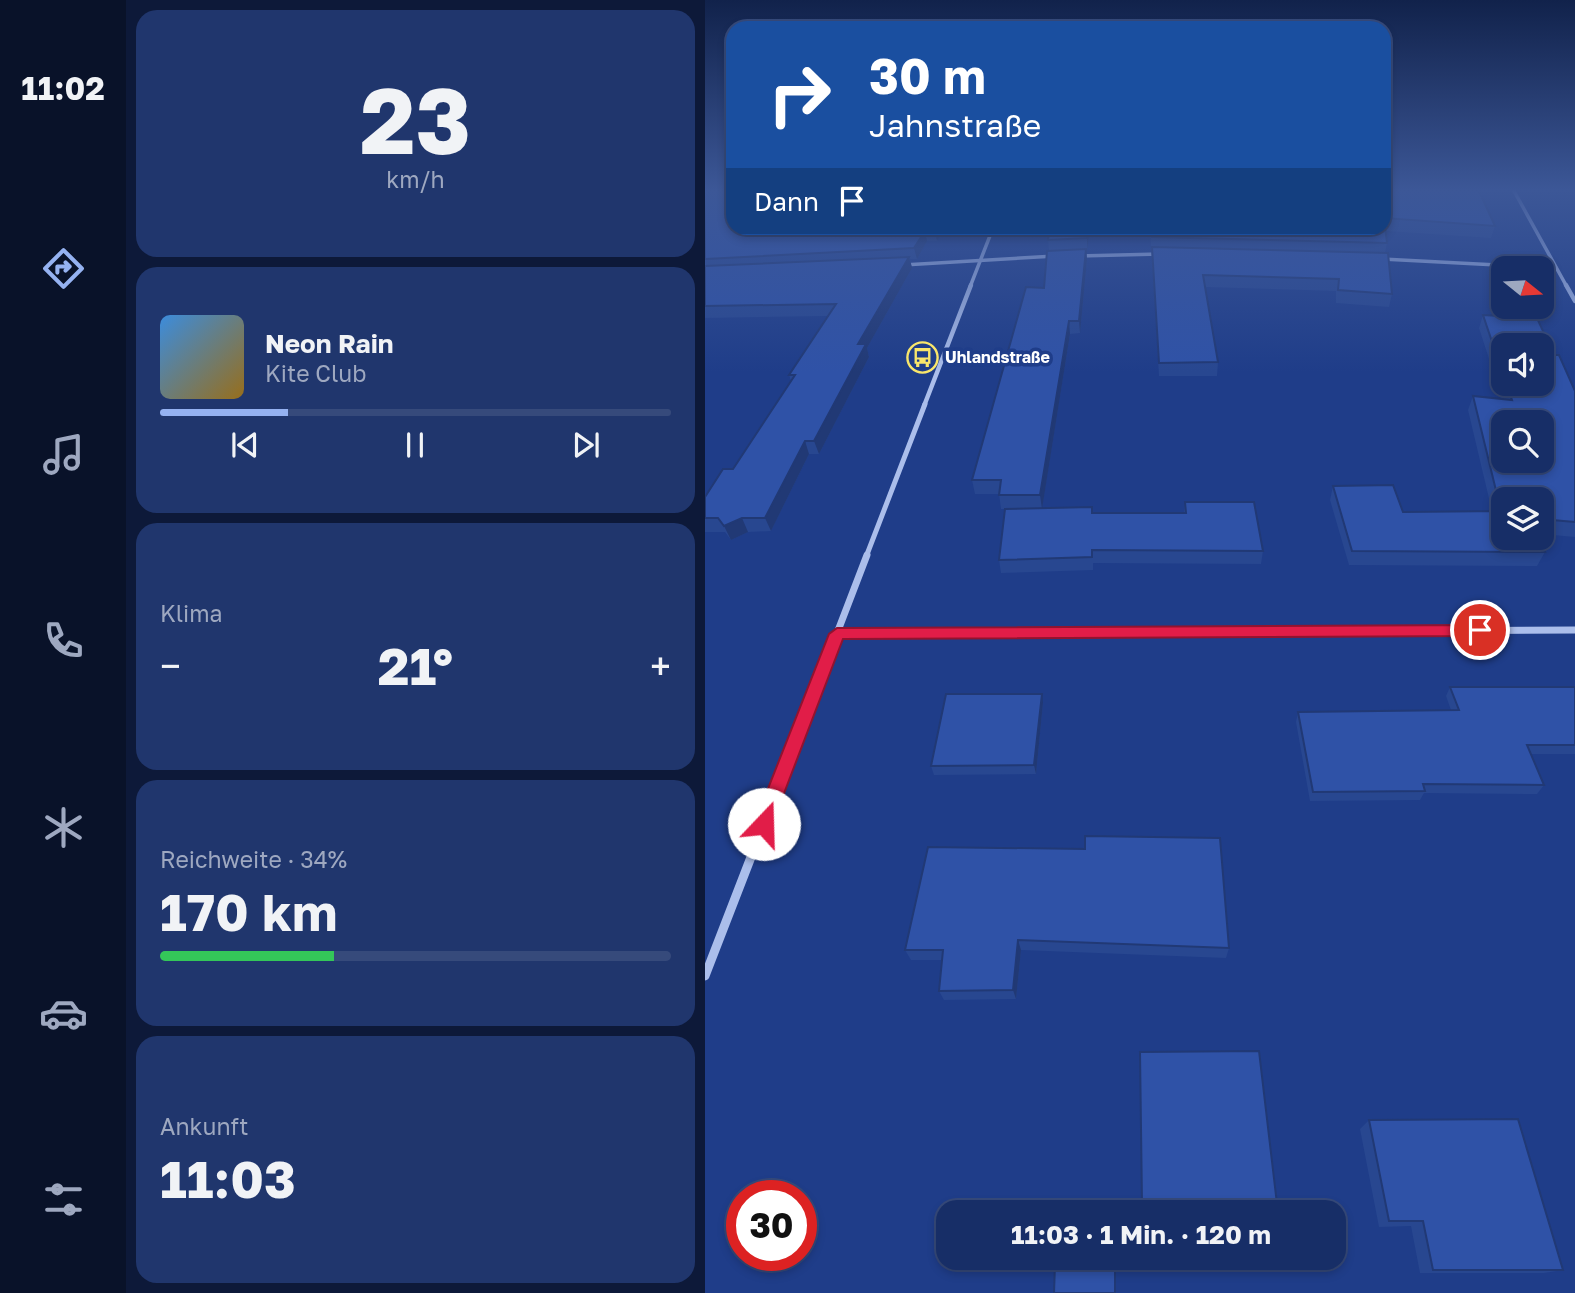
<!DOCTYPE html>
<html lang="de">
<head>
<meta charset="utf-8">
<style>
	body { margin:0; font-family:"Golos Text",sans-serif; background:#20366d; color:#f1f3f6; height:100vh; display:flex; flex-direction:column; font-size:26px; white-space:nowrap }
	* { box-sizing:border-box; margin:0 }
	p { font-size:23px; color:#9ea8c0 }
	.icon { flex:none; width:38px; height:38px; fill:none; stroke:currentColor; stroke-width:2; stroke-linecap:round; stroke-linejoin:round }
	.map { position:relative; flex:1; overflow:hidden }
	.side { display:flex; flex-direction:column; gap:10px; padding:10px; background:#0d1939; width:579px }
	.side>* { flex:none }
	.hud { position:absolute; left:21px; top:21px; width:665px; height:214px; border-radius:21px; box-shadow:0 4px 10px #0003,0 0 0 2px #364a7b; background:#1a4fa0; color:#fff; overflow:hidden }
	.needle { width:46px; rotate:108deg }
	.tools { position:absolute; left:786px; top:256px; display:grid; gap:14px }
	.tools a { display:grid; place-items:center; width:63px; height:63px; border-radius:14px; background:#172e67; box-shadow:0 4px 10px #0003,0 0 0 2px #364a7b; font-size:35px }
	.speed { position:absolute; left:21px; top:1180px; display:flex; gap:14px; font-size:35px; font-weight:700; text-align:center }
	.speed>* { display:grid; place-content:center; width:91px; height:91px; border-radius:50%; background:#172e67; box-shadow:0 4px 10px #0003,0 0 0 2px #364a7b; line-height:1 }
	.speed .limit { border:10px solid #d22; background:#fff; color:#111 }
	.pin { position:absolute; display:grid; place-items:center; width:60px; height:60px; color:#fff; margin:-30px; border:4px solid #fff; border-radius:50%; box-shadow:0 2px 7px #0007 }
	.me { position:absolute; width:77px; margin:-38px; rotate:21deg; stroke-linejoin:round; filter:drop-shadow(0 0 5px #0008) }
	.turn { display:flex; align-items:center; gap:24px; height:147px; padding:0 28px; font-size:32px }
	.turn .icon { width:91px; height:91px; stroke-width:2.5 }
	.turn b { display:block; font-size:49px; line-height:60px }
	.then { display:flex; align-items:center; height:66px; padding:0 28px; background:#0003; gap:14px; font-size:26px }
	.big { font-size:52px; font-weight:700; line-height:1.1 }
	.side .card { flex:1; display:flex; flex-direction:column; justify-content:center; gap:10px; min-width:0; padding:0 24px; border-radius:21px; background:#20366d }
	.side .dial { align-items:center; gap:0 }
	.dial b { font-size:91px; line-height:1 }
	.song { display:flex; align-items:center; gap:21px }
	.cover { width:84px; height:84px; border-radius:10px; background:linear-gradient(135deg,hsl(210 70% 55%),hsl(40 70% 35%)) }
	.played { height:7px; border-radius:4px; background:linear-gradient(90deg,#95b2f1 25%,#364a7b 25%) }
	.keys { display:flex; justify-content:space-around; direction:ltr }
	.heat { display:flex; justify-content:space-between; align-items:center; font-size:38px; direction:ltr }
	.charge { height:10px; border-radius:5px; background:linear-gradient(90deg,#34c759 34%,#364a7b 0) }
	.trip { position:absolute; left:231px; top:1200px; width:410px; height:70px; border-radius:21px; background:#172e67; box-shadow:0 4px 10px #0003,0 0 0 2px #364a7b; font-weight:700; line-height:70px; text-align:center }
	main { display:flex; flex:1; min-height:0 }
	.tab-bar { display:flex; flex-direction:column; width:126px; justify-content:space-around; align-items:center; background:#091229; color:#9ea8c0 }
	.tab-bar .icon { width:49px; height:49px }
	.tab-bar .current { color:#95b2f1 }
	.tab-bar b { font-size:32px; color:#f1f3f6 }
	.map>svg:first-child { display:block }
</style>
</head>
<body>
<main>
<nav class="tab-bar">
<b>11:02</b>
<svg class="icon current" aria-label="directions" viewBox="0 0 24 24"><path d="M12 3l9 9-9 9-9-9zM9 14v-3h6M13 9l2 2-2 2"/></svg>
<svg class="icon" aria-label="music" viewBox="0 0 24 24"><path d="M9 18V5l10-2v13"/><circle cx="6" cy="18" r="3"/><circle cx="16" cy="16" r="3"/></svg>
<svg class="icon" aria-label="phone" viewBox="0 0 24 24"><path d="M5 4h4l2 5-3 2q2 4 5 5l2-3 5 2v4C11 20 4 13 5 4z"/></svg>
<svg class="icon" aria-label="climate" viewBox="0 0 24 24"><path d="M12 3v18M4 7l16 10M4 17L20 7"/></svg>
<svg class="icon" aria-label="car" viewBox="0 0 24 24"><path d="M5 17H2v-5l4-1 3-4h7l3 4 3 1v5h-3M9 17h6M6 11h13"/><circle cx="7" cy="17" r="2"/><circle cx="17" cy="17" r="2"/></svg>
<svg class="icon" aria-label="filters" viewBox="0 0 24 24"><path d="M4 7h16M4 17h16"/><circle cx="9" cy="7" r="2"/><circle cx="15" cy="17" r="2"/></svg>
</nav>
<section class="side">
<div class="card dial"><b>23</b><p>km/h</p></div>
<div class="card">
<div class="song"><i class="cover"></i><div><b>Neon Rain</b><p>Kite Club</p></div></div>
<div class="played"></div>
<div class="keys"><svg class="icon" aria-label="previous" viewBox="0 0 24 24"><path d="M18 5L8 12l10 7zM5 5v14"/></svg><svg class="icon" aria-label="pause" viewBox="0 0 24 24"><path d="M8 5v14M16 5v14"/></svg><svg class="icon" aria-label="next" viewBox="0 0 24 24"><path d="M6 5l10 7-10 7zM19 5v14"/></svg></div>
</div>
<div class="card"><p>Klima</p>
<div class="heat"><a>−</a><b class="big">21°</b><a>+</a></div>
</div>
<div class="card"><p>Reichweite · 34%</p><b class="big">170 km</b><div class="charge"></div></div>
<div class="card"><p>Ankunft</p><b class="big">11:03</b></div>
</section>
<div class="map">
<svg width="870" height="1293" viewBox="0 0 870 1293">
	<rect width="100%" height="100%" fill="#1f3d89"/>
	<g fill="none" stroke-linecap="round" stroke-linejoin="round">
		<g stroke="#abbeeb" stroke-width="3.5">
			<polyline points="809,191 862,287"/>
			<polyline points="373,256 455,254"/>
			<polyline points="677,259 851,268"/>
			<polyline points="198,265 350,256"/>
			<polyline points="265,287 288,228"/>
		</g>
		<g stroke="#abbeeb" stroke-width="4.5">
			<polyline points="861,285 870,301"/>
			<polyline points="219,406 266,285"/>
		</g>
		<polyline stroke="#abbeeb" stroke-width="5" points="161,557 220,404"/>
		<g stroke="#abbeeb" stroke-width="7">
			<polyline points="132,634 870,630"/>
			<polyline points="88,748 162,555"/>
		</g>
		<polyline stroke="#abbeeb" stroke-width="9" points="0,976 89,746"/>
	</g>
	<g fill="#284790" fill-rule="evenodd">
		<polygon points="0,191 28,228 239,228 232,241 222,241 212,259 205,259 207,268 162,348 164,357 114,454 104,454 66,531 43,532 26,540 20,532 0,532 0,497 28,469 86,381 84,375 123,316 0,318"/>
		<polygon points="679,191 790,226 786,238 681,231 682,243 680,253 687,294 684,307 631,303 631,291 500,287 513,362 512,376 454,376 445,228 679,228"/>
		<polygon points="344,228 385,228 382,251 381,251 382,260 375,333 365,334 337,508 387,513 479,513 480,502 558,551 556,564 388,563 388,570 296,573 294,560 301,509 296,509 294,494 270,494 267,480 339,288 344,251 343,240"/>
		<path d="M778,315l71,40 21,36v146l-34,-3v-35h-38l42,53 -8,14 -188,-1 -19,-65 3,-14 70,26 89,-1 -24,-101 5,-14 29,3 -23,-71zM798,345l38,38h-38z"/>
		<polygon points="745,687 870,687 870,754 826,754 839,785 832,794 719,793 715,800 605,801 591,722 593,712 746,710 741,696"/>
		<polygon points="338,703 331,774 229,775 226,766"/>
		<polygon points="223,847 524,948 521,958 316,950 311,999 239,1000 234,991 237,960 206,960 200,950"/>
		<polygon points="435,1052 572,1204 567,1210 437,1210"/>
		<polygon points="664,1120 858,1270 839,1273 715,1273 706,1226 674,1227 655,1129"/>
	</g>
	<g fill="#213975">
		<polygon points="232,228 239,228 232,241 230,231"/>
		<polygon points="383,228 385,228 382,251 382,238"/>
		<polygon points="220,231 222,241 212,259 209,248"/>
		<polygon points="381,249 382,260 375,333 374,321"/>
		<polygon points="204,257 207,268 162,348 164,357 114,454 109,441 153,344"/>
		<polygon points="364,321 365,334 337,509 335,495"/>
		<polygon points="100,441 104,454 66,531 60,518"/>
		<polygon points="37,518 43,532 26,540 19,526"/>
		<polygon points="337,694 338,703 331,774 329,765"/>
		<polygon points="313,940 316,950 311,999 308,990"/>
	</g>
	<g fill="#2f52a7" stroke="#213975" stroke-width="2" fill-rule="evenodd">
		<polygon points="0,191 28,191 28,228 232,228 230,231 220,231 209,248 0,259"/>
		<polygon points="679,191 774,191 790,226 679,218 682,243 447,237 446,228 679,228"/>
		<polygon points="344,228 383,228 382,238 343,240"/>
		<polygon points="447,247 683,253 687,294 633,290 634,279 498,275 513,362 454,363"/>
		<polygon points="381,249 374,321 364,321 335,495 294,495 296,480 267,480 321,287 339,288 342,251"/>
		<polygon points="204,257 153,344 161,344 109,441 100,441 60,518 37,518 19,526 13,518 0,518 0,497 18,469 28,469 90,375 84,375 131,304 0,306 0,266"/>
		<path d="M778,315l54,3 17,37h5l16,36v131l-34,-3v-20h-38v38h33l9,15 -193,-1 -19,-65 60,-1 10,27 98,-1 -28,-115 39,4 -6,-17h35v-38h-38v29zM798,422h38v38h-38z"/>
		<polygon points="480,502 549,502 558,551 387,550 387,557 294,560 300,509 387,507 387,513 481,513"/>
		<polygon points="745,687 870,687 870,745 822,745 839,785 718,784 720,791 608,792 593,712 754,710"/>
		<polygon points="241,694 337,694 329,765 226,766"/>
		<polygon points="380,836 515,838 524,948 313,940 308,990 234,991 238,950 200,950 223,847 380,849"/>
		<polygon points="554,1051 572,1204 437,1204 435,1052"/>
		<polygon points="813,1119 858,1270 728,1270 718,1221 684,1221 664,1120"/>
		<polygon points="350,1264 410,1264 410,1293 349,1293"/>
	</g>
	<linearGradient id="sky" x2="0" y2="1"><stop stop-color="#11224b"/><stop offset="0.51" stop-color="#3c5797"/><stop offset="1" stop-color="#3c5797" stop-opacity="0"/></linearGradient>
	<rect width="870" height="372" fill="url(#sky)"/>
	<polygon fill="#e11d48" stroke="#92132f" stroke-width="2" points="775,625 783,630 775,636 138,639 65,830 59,833 52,830 49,824 124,634 132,628"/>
	<defs>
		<symbol id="bus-ring" viewBox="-11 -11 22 22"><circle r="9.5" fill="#1f3d89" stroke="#f9e66b" stroke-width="1.5"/><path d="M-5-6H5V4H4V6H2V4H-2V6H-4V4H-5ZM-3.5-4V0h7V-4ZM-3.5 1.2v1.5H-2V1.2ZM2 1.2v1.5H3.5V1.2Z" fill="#f9e66b"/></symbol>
	</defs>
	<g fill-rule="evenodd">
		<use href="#bus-ring" x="200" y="340" width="35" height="35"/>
	</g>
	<g text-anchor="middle" stroke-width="7" stroke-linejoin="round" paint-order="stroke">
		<g font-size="16" font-weight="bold" fill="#fff" stroke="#1f3d89" text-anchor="start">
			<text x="240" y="363">Uhlandstraße</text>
		</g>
	</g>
</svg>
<div class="tools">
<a><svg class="needle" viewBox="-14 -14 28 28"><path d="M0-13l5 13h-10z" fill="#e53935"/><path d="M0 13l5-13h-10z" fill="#9ea8c0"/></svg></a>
<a><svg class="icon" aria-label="sound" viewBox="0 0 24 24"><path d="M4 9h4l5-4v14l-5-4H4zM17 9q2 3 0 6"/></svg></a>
<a><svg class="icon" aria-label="search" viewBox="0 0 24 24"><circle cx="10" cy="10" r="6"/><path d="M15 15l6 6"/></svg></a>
<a><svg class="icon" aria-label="layers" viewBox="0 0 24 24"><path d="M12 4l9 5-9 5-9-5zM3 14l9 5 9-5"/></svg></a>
</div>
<div class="speed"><div class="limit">30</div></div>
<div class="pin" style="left:775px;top:630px;background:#d93025"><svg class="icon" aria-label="arrive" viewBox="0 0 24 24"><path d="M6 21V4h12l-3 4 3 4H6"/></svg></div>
<svg class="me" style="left:59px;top:824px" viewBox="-20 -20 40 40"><circle r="19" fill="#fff"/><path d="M0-13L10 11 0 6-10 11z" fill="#e11d48"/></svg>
<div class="trip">11:03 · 1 Min. · 120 m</div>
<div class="hud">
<div class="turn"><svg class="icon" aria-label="right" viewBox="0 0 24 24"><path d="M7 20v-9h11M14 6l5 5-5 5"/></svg><div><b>30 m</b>Jahnstraße</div></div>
<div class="then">Dann<svg class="icon" aria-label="arrive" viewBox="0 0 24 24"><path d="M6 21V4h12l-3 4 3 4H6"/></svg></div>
</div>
</div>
</main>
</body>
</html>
